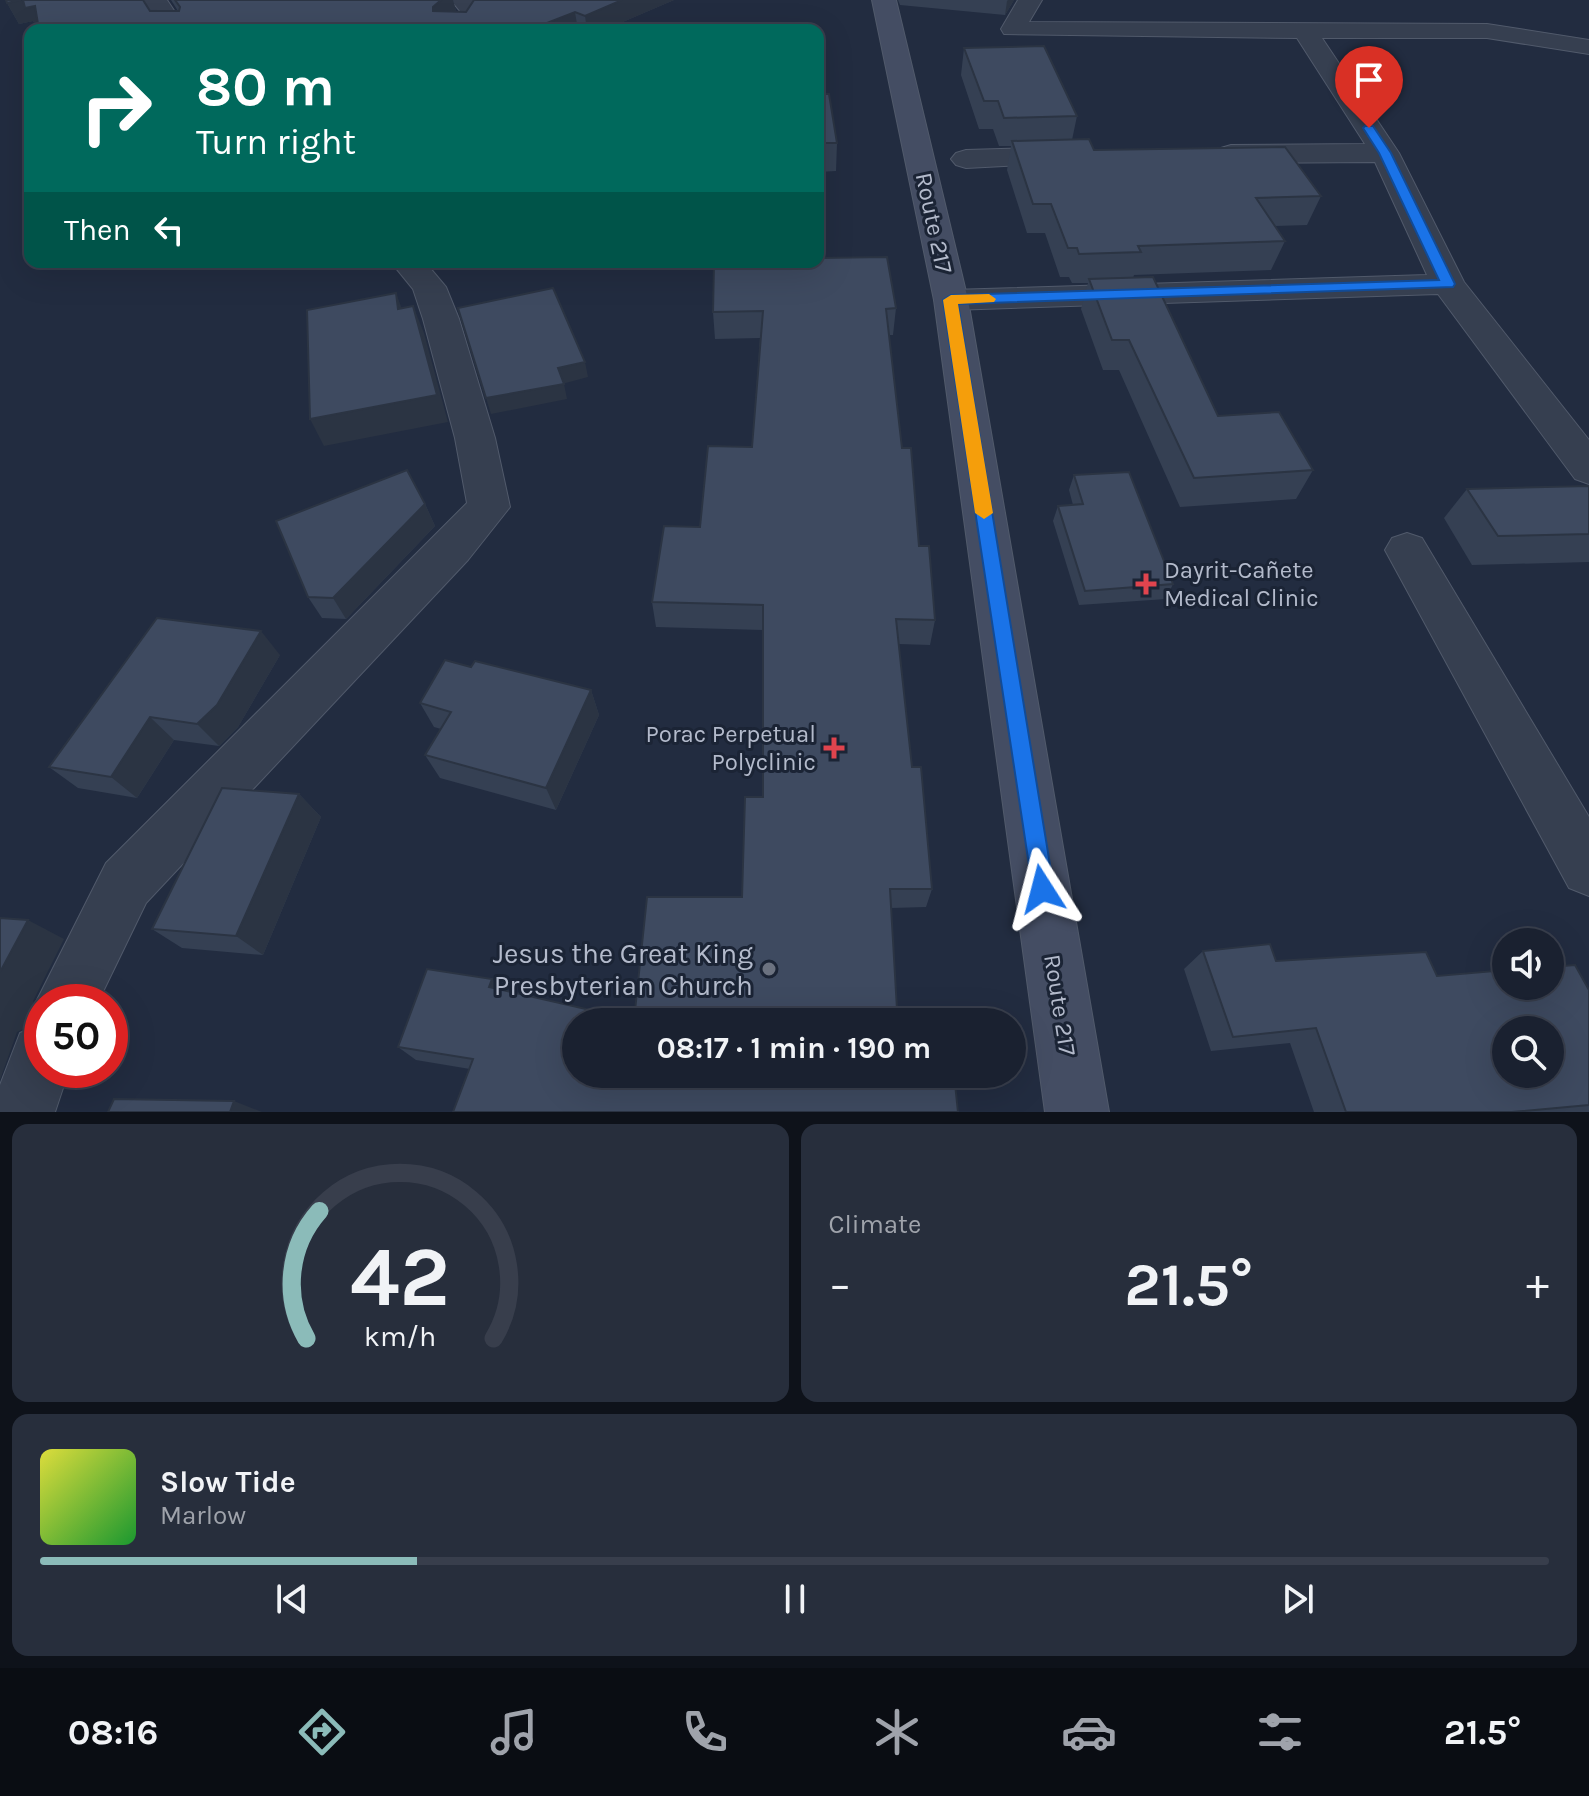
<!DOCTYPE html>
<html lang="en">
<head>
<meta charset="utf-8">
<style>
	body { margin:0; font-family:Karla,sans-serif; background:#272e3c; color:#f1f3f6; height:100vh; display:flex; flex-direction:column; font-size:30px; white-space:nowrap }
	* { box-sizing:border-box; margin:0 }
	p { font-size:26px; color:#9fa3ab }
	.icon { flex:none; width:44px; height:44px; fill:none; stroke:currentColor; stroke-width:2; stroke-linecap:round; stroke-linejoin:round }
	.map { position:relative; height:1112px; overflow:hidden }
	.sheet { display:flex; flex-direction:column; gap:12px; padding:12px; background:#0e121a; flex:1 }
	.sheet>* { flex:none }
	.hud { position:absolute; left:24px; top:24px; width:800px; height:244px; border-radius:16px; box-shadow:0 8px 32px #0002,0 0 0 2px #383e4c; background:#00695c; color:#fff; overflow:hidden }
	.fabs { position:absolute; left:1492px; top:928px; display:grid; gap:16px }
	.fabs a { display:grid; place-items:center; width:72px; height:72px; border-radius:50%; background:#1a2130; box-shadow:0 8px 32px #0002,0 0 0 2px #383e4c; font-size:40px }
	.speed { position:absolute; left:24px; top:984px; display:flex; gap:16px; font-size:40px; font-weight:700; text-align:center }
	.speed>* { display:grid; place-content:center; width:104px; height:104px; border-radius:50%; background:#1a2130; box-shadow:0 8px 32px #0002,0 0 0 2px #383e4c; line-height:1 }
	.speed .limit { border:12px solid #d22; background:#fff; color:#111 }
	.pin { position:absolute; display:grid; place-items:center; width:68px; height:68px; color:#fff; margin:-82px -34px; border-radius:50% 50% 50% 0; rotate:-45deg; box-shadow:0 0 8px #0007 }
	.pin .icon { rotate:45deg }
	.me { position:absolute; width:88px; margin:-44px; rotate:351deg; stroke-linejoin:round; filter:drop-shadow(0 0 6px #0008) }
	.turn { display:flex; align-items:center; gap:28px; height:168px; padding:0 40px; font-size:36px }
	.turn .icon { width:104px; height:104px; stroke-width:2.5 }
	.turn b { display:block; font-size:56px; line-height:68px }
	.then { display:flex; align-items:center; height:76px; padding:0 40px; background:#0003; gap:16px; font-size:30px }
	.big { font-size:60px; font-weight:700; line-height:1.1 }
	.sheet .tile { flex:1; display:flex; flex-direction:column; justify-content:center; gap:12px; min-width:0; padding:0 28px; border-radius:16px; background:#272e3c }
	.sheet .dial { align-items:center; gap:0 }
	.dial svg { height:208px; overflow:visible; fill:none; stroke:#383e4c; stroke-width:7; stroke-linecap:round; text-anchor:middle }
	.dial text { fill:#f1f3f6; stroke:none }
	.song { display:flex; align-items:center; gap:24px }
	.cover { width:96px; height:96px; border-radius:12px; background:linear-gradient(135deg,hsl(60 70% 55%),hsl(130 70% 35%)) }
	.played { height:8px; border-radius:4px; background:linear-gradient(90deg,#8bbbb9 25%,#383e4c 25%) }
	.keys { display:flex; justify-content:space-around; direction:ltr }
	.heat { display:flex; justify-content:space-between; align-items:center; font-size:44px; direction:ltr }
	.sheet .tiles { flex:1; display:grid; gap:12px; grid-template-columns:1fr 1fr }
	.tile:last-child { grid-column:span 2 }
	.trip { position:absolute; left:562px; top:1008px; width:464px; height:80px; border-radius:40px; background:#1a2130; box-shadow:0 8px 32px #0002,0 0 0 2px #383e4c; font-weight:700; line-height:80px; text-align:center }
	.tab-bar { display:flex; height:128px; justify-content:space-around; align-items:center; background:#0a0d13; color:#9fa3ab }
	.tab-bar .icon { width:56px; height:56px }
	.tab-bar .current { color:#8bbbb9 }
	.tab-bar b { font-size:36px; color:#f1f3f6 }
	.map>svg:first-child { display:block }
</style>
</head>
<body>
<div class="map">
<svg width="1589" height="1112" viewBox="0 0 1589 1112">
	<rect width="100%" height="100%" fill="#222c40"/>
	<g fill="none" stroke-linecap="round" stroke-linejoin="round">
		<defs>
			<g id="minor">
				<polygon points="143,0 167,0 187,30 163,30"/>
				<polygon points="451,0 476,0 484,10 471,30 441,30 453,21 460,11"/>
				<polygon points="1018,0 1042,0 1029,22 1487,24 1589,40 1589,54 1487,38 1322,38 1399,153 1464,282 1589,440 1589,484 1575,479 1438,294 951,310 939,307 934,300 939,293 951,290 1427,275 1375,162 1231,163 1221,160 1217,154 1221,148 1231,145 1365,144 1297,38 1004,34 1001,29"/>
				<polygon points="1067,147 1077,150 1082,156 1077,162 966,168 956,165 951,159 956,153 966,150"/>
				<polygon points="391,262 425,262 446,287 459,319 495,438 510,507 468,560 146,903 98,1002 42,1002 42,1017 36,1002 106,863 467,503 455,438 423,319 413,289"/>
				<polygon points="1407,533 1422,538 1589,817 1589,896 1569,888 1385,550 1392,538"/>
				<polygon points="42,1024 42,1070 69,1070 55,1112 0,1112 0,1085 20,1033"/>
			</g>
			<polygon id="secondary" points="872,0 896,0 968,300 1109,1112 1045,1112 934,300"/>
		</defs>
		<use href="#minor" stroke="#515a6b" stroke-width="2"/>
		<use href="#secondary" stroke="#515a6b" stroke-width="2"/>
		<use href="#minor" fill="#363f50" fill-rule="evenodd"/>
		<use href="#secondary" fill="#444d63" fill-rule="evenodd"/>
	</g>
	<g fill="#354053">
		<polygon points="171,0 453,0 456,11 466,12 474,0 674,0 604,30 39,30 33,21 19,24 7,3 178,11"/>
		<polygon points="898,0 1014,0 1005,15 900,5"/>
		<polygon points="964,48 1077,116 1072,140 1094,150 1321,196 1307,225 1275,226 1285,241 1271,270 1134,275 1133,278 1218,416 1313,470 1296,499 1180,507 1119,370 1103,370 1081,309 1088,283 1072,283 1069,277 1060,277 1045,233 1027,233 1007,170 1011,146 999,146 993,129 979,129 961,75"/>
		<polygon points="818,94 837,143 836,171 818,172"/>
		<polygon points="887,257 896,308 893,335 889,335 902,448 911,448 919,546 929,546 935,620 930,645 899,644 912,767 921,767 932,889 926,907 891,908 897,1009 999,1017 1000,1022 576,1022 576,1074 996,1074 993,1078 954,1076 958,1112 453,1112 470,1069 416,1060 398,1047 427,969 492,979 501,990 634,1020 647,897 742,897 745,797 763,797 763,630 656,627 652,602 664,526 700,527 708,446 752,447 760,338 715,339 713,312 714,262 818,262 818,258"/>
		<polygon points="1074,475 1173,584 1166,599 1079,605 1053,521 1058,506 1073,505 1069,490"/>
		<polygon points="1589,486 1589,562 1472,565 1444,518 1467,489"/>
		<polygon points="425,504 435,526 346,619 322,618 308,597"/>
		<polygon points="280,655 238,727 219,746 174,740 137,798 78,788 49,767"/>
		<polygon points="471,667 591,690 599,715 556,810 440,778 425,755 441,729 434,727 420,703"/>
		<polygon points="299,794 321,817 263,955 182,948 152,929"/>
		<polygon points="1203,951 1276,961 1589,990 1589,1112 1314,1112 1290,1043 1211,1051 1184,969"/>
	</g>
	<g fill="#2b3443">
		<polygon points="23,0 35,6 47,27 37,29 33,21 19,24 7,3"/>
		<polygon points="441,0 453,0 456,11 433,11 433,7"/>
		<polygon points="622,0 674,0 604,30 587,30 585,16"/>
		<polygon points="1008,0 1014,0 1005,15 1007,1"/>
		<polygon points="575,12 578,30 529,30"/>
		<polygon points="396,293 406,320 398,309"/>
		<polygon points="413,306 424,333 448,422 324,446 310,419"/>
		<polygon points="585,362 588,377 562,384 558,368"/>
		<polygon points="564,384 567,399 491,414 486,398"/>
		<polygon points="425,504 435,526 346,619 333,598"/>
		<polygon points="261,631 280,655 238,727 219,746 197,724"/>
		<polygon points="591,690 599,715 556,810 546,788"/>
		<polygon points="150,717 174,740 137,798 111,777"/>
		<polygon points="299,794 321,817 263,955 236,936"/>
		<polygon points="28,920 64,939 33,1001 37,1014 31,1025 17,1032 0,1080 0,972"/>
		<polygon points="492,979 505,995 489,987"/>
		<polygon points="234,1101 262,1112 230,1112"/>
	</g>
	<g fill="#3e4a60" stroke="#2b3443" stroke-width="2" fill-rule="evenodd">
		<polygon points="6,0 21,0 7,3"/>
		<polygon points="23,0 143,0 150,11 179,11 180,7 175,0 441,0 433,7 433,11 466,12 474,0 622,0 585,16 575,12 529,30 39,30 35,6 25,8"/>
		<polygon points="1044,46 1077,116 1004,118 998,101 984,101 964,48"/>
		<polygon points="818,94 829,94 837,143 818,143"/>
		<polygon points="1089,139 1094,150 1285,147 1321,196 1256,198 1285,241 1138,246 1141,252 1079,254 1077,248 1068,248 1051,204 1033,204 1012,141"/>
		<polygon points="887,257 896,308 886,309 902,448 911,448 919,546 929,546 935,620 896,619 912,767 921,767 932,889 890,889 897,1009 999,1017 1000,1022 576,1022 576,1074 954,1074 958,1112 453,1112 473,1059 398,1047 427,969 492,979 489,987 634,1020 647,897 742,897 745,797 763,797 763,605 652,602 664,526 700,527 708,446 752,447 763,311 713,312 714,262 818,262 818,258"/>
		<polygon points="1153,277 1218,416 1279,412 1313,470 1194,478 1129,340 1112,340 1089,279"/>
		<polygon points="553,288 585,362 558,368 564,384 486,398 458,308"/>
		<polygon points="396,293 398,309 413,306 437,395 310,419 307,310"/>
		<polygon points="407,470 425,504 333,598 308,597 276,521"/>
		<polygon points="1129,472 1173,584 1085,591 1058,506 1083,504 1074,475"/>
		<polygon points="1589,486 1589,534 1498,536 1467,489"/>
		<polygon points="157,618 261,631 217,705 197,724 150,717 111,777 49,767"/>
		<polygon points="445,660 471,667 475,661 591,690 546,788 425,755 451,712 420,703"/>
		<polygon points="222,788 299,794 236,936 152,929"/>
		<polygon points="0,918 28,920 0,972"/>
		<path d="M1270,944l6,17 150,-9 11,24 69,-6v16h44v-19l25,-2 14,25v115l-77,7h-166l-30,-84 -83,9 -30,-86zM1506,1030h44v44h-44z"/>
		<polygon points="114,1099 234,1101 230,1112 108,1112"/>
	</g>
	<polygon fill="#1a73e8" stroke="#114b97" stroke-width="2" points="1365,126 1373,126 1391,153 1455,284 1453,287 958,304 1054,889 1051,898 1042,901 1034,898 943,300 951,295 1439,280 1379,153 1363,128"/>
	<polygon fill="#f59e0b" points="989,294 996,299 994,302 958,304 993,513 984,519 975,513 943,300 951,295"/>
	<g fill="#e0444e" stroke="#1b2435" stroke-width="3">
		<path d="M1142 572h8v8h8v8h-8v8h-8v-8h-8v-8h8z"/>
		<path d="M830 736h8v8h8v8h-8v8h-8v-8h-8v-8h8z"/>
	</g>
	<circle fill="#6b7280" stroke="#1b2435" stroke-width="3" cx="769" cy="969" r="8"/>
	<g text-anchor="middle" stroke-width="6" stroke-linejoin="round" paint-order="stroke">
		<g font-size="24" fill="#b3bacb" stroke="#1b2435">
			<text transform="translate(934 223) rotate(78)" y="8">Route 217</text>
			<text transform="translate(1060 1005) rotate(81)" y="8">Route 217</text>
		</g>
		<g font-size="24" fill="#b3bacb" stroke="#1b2435" text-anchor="start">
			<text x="1164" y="578">Dayrit-Cañete<tspan x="1164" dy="28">Medical Clinic</tspan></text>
			<text x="816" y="742" text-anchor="end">Porac Perpetual<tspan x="816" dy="28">Polyclinic</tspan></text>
		</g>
		<g font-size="28" fill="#b3bacb" stroke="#1b2435" text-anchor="end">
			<text x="753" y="963">Jesus the Great King<tspan x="753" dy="32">Presbyterian Church</tspan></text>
		</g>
	</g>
</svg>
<div class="fabs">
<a><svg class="icon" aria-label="sound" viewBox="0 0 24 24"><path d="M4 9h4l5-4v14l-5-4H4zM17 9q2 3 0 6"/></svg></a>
<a><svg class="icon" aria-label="search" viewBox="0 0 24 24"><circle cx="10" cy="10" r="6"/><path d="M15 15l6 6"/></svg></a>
</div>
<div class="speed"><div class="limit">50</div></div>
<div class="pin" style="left:1369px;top:128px;background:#d93025"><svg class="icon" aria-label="arrive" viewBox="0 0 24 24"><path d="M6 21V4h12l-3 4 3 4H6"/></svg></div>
<svg class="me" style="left:1042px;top:889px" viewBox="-20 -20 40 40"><path d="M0-17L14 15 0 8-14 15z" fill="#1a73e8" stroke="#fff" stroke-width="4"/></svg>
<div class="trip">08:17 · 1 min · 190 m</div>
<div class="hud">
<div class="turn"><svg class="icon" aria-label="right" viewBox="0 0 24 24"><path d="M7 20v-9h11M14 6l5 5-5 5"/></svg><div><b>80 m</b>Turn right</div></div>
<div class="then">Then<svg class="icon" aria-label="left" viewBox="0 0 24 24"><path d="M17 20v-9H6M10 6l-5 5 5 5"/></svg></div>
</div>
</div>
<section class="sheet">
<div class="tiles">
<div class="tile dial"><svg viewBox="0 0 100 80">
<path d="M14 69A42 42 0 1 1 86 69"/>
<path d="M14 69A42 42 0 0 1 19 20" stroke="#8bbbb9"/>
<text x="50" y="56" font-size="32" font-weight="700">42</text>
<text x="50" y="72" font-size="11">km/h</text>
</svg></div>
<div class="tile"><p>Climate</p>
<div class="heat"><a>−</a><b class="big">21.5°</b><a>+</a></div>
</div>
<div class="tile">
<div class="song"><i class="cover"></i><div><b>Slow Tide</b><p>Marlow</p></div></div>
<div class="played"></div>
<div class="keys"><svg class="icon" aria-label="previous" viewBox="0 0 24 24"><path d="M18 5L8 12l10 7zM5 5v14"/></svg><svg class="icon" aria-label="pause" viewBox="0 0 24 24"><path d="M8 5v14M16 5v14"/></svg><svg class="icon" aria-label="next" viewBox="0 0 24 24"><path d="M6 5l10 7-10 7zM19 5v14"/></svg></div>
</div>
</div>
</section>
<nav class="tab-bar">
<b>08:16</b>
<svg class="icon current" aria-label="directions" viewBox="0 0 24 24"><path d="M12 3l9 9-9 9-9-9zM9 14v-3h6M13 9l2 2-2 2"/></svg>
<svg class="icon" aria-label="music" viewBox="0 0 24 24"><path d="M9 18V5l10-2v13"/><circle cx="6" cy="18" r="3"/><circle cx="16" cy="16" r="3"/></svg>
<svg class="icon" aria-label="phone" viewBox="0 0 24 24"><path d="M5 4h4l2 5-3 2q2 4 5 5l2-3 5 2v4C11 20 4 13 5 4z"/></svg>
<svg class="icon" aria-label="climate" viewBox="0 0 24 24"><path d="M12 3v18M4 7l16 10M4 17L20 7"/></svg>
<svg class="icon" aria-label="car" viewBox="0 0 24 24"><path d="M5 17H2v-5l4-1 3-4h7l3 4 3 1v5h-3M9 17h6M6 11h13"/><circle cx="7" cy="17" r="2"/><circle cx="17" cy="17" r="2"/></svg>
<svg class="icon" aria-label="filters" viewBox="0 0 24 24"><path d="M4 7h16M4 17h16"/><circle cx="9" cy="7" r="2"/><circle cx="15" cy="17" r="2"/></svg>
<b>21.5°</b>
</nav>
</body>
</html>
